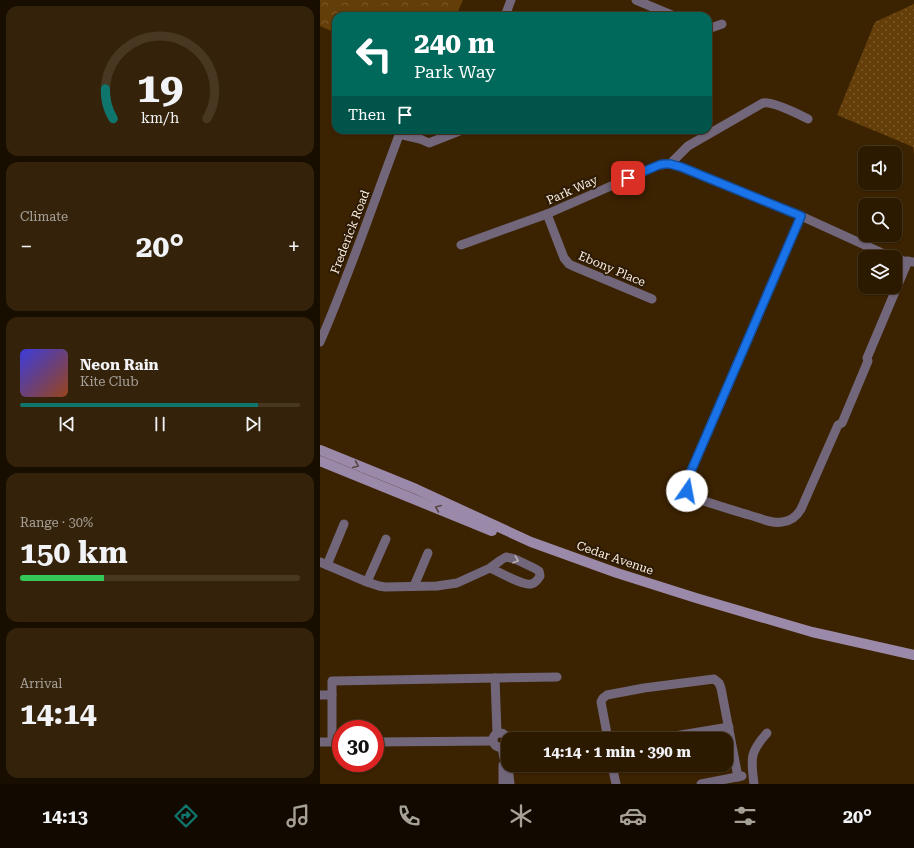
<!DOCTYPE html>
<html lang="en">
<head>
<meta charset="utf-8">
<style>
	body { margin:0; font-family:"Roboto Serif",serif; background:#34230a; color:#f1f3f6; height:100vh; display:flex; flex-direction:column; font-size:15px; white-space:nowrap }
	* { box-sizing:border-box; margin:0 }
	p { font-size:13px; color:#a6a199 }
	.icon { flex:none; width:22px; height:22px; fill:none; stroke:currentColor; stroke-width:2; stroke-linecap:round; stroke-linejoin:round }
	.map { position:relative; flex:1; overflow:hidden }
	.panel { display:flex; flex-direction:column; gap:6px; padding:6px; background:#180e00; width:320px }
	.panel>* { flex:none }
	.guide { position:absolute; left:12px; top:12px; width:380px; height:122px; border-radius:12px; box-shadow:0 1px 3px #0004,0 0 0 1px #483822; background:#00695c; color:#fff; overflow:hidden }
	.controls { position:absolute; left:538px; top:146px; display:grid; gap:8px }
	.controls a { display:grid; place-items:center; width:44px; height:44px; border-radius:8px; background:#2c1a00; box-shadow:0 1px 3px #0004,0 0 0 1px #483822; font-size:20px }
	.speed { position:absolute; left:12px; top:720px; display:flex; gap:8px; font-size:20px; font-weight:700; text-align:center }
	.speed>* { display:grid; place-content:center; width:52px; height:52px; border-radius:50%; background:#2c1a00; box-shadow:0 1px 3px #0004,0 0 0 1px #483822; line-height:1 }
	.speed .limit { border:6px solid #d22; background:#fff; color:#111 }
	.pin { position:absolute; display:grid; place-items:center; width:34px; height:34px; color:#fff; margin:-17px; border-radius:8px; box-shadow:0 2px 6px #0006 }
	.me { position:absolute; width:44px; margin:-22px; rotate:12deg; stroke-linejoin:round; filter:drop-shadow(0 0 3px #0008) }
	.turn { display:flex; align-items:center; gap:14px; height:84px; padding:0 16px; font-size:18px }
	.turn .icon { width:52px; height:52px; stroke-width:2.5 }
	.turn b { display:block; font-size:28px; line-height:34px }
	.then { display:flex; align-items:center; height:38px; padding:0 16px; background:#0003; gap:8px; font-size:15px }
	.big { font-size:30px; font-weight:700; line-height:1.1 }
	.panel .tile { flex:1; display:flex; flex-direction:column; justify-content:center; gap:6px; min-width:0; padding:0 14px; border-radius:12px; background:#34230a }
	.panel .dial { align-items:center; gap:0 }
	.dial svg { height:104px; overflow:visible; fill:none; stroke:#483822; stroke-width:7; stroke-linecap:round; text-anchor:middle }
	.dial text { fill:#f1f3f6; stroke:none }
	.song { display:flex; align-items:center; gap:12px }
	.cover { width:48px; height:48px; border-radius:6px; background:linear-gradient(135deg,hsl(240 70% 55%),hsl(20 70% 35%)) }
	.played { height:4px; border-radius:2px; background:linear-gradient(90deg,#0f766e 85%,#483822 85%) }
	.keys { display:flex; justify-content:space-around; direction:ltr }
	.heat { display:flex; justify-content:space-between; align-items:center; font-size:22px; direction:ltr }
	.charge { height:6px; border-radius:3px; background:linear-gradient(90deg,#34c759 30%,#483822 0) }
	.trip { position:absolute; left:181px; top:732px; width:232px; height:40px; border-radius:12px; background:#2c1a00; box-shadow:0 1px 3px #0004,0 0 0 1px #483822; font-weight:700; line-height:40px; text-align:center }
	.tabs { display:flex; height:64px; justify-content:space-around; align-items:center; background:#120a00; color:#a6a199 }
	.tabs .icon { width:28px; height:28px }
	.tabs .on { color:#0f766e }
	.tabs b { font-size:18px; color:#f1f3f6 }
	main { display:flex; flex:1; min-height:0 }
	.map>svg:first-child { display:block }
</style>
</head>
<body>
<main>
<section class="panel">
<div class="tile dial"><svg viewBox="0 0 100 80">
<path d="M14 69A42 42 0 1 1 86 69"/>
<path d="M14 69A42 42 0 0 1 8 46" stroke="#0f766e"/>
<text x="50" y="56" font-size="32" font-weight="700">19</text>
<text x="50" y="72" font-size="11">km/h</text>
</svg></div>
<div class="tile"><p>Climate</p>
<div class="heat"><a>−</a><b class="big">20°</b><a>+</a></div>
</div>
<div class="tile">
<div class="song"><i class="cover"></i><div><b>Neon Rain</b><p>Kite Club</p></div></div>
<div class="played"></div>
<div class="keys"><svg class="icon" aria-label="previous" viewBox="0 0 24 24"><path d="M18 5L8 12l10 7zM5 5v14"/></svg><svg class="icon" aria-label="pause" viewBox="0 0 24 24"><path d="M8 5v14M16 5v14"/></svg><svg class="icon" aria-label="next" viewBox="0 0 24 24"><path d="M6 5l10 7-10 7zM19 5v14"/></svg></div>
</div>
<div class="tile"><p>Range · 30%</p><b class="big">150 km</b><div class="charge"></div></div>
<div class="tile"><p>Arrival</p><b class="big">14:14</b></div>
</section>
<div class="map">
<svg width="594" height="784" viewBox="0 0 594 784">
	<defs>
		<pattern id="green-dots" width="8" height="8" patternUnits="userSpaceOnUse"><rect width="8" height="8" fill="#633e09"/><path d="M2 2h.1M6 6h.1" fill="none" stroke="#7a5a2d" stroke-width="1.8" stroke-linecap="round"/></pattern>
		<pattern id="forest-crowns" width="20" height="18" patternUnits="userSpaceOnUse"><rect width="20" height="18" fill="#633e09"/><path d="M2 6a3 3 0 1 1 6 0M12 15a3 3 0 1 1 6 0" fill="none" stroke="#7a5a2d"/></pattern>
	</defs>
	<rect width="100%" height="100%" fill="#3b2200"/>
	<polygon fill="url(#green-dots)" points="594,4 594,154 593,147 517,115 555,22"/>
	<polygon fill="url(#forest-crowns)" points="0,0 143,0 136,16 16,16 16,33 0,26"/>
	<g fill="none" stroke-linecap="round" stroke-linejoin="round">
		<g stroke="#71667a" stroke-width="9">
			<polyline points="316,0 354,16"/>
			<polyline points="185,16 191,0"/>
			<polyline points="388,29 402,24"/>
			<polyline points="79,134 100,139 109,143 142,130"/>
			<path d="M350,164l18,-18 75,-43c10,-2 35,11 45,16"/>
			<polyline points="227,214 244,258 249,264 253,266 332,299"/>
			<path d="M481,216l-113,262c-2,7 -3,13 3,18 19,8 39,13 58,19 11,3 23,9 33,7 10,-1 15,-6 19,-13l37,-84 4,-2 26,-62 -1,-3 41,-97"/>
			<polyline points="141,245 227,214 339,165 350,164 361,167 481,216 571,257"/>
			<polyline points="575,258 584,261 594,262"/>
			<path d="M0,342c30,-69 54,-141 81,-212"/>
			<path d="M0,562l47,20 12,4 6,1 52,-1 20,-3 33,-15 11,-8 5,-3 9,2 19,9 5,3 1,5c-2,3 -4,7 -9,8 -8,2 -32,-12 -41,-16"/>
			<polyline points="7,565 24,524"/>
			<polyline points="47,582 66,539"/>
			<polyline points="94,586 108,553"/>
			<polyline points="175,678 177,733"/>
			<polyline points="0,695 12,695"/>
			<circle cx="180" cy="740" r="7"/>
			<polyline points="205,739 247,737"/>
			<polyline points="288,739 281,702 283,698 287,695 324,688 394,679 399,683 401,688 418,777"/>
			<polyline points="337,739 409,727"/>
			<polyline points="0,742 21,742"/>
			<polyline points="12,742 12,681 237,677"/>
			<polyline points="55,742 173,741"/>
			<polyline points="182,747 184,758 188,767 190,784"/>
			<polyline points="292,765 296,784"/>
			<polyline points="183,784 183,765"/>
			<polyline points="381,784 422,776"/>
			<path d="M434,784c-3,-25 -5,-31 13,-51"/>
		</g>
		<g stroke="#9b89a9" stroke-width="10">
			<polyline points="0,450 96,489 211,542 297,573 376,598 492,632 594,655"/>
			<polyline points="0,461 172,531"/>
		</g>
	</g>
	<defs><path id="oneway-chevron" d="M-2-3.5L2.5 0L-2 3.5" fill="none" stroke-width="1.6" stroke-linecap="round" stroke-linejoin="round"/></defs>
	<g stroke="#584646">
		<use href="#oneway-chevron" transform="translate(36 465) rotate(22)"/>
		<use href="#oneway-chevron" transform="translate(118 508) rotate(-158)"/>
	</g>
	<use stroke="#beb2b4" href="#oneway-chevron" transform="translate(196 560) rotate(19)"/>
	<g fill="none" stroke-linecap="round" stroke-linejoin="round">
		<defs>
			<polyline id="route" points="308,178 339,165 344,164 350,164 361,167 481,216 368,478 366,483 367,491"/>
		</defs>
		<use href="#route" stroke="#114b97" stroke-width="10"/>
		<use href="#route" stroke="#1a73e8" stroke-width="7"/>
	</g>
	<g text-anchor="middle" stroke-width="4" stroke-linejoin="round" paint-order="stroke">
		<g font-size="12" fill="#fdf1e3" stroke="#2c1a04">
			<text transform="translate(252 190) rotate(-24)" y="4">Park Way</text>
			<text transform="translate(30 232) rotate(-69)" y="4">Frederick Road</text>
			<text transform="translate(292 269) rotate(23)" y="4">Ebony Place</text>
			<text transform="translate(295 558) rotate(19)" y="4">Cedar Avenue</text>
		</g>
	</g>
</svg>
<div class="controls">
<a><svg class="icon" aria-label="sound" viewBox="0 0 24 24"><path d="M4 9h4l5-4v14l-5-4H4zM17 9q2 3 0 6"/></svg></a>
<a><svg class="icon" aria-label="search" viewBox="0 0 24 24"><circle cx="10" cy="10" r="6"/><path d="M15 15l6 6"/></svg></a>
<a><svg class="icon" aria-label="layers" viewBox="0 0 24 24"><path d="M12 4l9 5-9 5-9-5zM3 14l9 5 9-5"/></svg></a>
</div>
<div class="speed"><div class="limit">30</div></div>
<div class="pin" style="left:308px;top:178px;background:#d93025"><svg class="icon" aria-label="arrive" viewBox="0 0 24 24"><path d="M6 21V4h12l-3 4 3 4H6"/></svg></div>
<svg class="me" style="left:367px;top:491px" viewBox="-20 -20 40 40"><circle r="19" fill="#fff"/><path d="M0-13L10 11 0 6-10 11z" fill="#1a73e8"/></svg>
<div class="trip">14:14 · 1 min · 390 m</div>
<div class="guide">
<div class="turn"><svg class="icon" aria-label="left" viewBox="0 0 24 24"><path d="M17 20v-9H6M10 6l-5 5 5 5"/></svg><div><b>240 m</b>Park Way</div></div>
<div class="then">Then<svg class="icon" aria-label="arrive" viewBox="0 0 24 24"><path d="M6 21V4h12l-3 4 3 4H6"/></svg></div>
</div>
</div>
</main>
<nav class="tabs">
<b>14:13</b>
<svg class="icon on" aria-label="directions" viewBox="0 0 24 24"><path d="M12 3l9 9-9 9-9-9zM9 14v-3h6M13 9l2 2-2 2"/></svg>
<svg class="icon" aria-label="music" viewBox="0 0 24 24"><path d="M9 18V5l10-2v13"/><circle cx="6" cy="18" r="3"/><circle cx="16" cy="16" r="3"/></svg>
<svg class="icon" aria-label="phone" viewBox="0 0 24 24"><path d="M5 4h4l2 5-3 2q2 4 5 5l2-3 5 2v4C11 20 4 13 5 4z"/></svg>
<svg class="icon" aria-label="climate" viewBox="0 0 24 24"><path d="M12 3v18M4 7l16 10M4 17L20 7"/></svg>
<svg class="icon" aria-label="car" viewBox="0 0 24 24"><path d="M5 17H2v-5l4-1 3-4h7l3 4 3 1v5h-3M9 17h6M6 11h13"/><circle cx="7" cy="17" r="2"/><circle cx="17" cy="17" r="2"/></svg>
<svg class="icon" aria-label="filters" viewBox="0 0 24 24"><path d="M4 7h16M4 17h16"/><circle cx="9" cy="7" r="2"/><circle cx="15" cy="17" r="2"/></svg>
<b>20°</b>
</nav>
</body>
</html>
